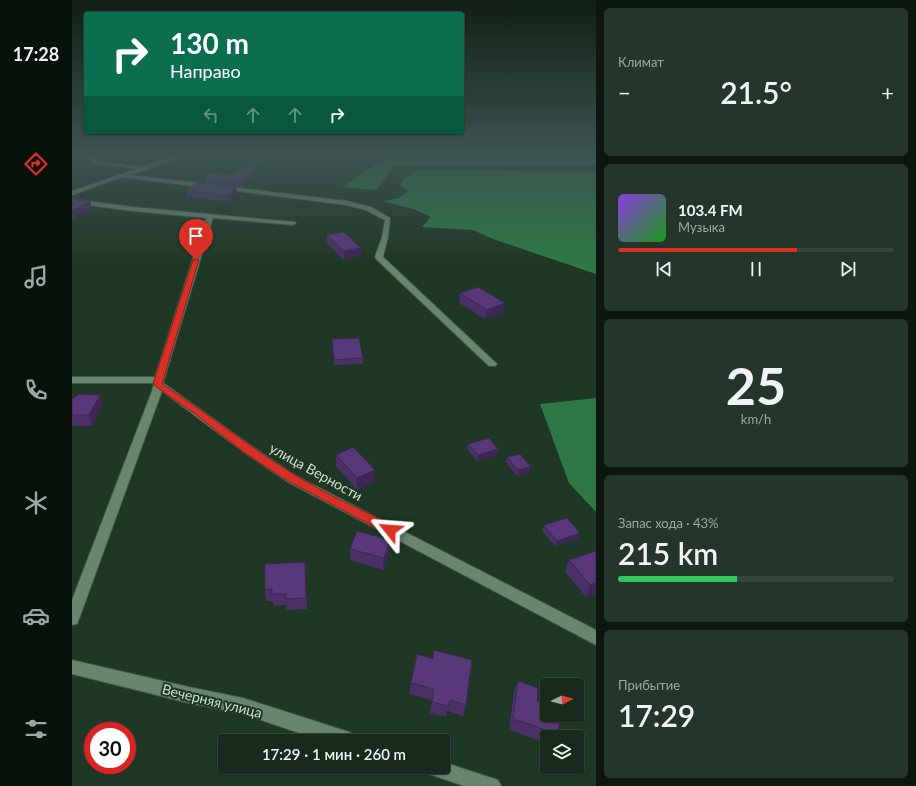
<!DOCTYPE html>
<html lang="ru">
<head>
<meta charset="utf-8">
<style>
	body { margin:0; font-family:Lato,sans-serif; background:#243629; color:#f1f3f6; height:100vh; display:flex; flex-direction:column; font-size:15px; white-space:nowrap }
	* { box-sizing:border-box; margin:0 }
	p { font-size:13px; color:#9ea7a3 }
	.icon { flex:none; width:22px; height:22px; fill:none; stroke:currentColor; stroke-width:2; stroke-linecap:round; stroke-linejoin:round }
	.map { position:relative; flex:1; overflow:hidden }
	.drawer { display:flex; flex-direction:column; gap:8px; padding:8px; background:#0d170f; width:320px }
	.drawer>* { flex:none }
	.guide { position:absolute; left:12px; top:12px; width:380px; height:122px; border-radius:4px; box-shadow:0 1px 3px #0004,0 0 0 1px #36463b; background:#0b6e4f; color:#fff; overflow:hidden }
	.needle { width:26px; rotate:84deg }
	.tools { position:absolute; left:468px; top:678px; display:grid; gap:8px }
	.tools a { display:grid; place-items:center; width:44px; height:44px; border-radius:4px; background:#172a1c; box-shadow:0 1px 3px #0004,0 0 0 1px #36463b; font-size:20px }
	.speed { position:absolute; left:12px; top:722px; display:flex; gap:8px; font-size:20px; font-weight:700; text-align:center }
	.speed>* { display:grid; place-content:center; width:52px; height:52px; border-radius:50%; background:#172a1c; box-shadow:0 1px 3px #0004,0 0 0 1px #36463b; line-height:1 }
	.speed .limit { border:6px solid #d22; background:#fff; color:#111 }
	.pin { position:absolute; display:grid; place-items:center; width:34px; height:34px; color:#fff; margin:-41px -17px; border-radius:50% 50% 50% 0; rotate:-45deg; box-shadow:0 0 4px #0007 }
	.pin .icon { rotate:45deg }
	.me { position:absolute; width:44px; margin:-22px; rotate:298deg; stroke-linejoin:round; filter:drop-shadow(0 0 3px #0008) }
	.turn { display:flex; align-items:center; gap:14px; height:84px; padding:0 20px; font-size:18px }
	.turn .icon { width:52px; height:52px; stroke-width:2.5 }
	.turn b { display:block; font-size:28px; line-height:34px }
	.lanes { display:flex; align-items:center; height:38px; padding:0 20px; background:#0003; justify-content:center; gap:20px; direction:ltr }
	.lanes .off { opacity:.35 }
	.big { font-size:30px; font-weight:600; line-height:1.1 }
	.drawer .card { flex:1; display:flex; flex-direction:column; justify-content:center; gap:6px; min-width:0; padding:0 14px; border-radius:6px; background:#243629 }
	.drawer .dial { align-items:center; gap:0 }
	.dial b { font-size:52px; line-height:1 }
	.song { display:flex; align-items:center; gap:12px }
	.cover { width:48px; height:48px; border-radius:6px; background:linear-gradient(135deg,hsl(270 70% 55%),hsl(120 70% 35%)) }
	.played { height:4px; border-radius:2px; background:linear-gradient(90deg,#d93025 65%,#36463b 65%) }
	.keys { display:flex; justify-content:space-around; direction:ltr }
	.heat { display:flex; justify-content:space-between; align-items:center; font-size:22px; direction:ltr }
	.charge { height:6px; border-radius:3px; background:linear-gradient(90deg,#34c759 43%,#36463b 0) }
	.trip { position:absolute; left:146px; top:734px; width:232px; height:40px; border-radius:4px; background:#172a1c; box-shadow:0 1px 3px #0004,0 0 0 1px #36463b; font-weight:600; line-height:40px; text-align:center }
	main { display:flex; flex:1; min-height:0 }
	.menu { display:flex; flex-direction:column; width:72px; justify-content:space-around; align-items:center; background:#09110b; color:#9ea7a3 }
	.menu .icon { width:28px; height:28px }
	.menu .selected { color:#d93025 }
	.menu b { font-size:18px; color:#f1f3f6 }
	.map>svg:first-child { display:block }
</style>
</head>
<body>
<main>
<nav class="menu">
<b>17:28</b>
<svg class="icon selected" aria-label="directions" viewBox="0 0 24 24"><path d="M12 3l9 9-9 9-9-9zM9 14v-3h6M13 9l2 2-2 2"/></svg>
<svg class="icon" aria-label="music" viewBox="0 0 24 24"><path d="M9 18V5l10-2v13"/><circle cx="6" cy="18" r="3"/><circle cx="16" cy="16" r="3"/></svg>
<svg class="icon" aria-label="phone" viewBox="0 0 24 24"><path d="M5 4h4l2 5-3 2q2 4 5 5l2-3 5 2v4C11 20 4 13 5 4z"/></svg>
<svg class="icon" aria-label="climate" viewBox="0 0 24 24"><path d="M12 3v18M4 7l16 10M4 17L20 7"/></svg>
<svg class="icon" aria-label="car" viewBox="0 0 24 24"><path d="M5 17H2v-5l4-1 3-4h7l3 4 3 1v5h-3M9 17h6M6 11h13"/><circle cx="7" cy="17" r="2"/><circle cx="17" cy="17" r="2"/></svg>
<svg class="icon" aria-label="filters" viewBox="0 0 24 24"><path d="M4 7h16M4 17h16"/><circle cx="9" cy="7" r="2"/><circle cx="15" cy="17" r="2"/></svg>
</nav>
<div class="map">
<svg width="524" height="786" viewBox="0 0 524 786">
	<rect width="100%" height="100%" fill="#1f3825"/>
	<g fill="#2d7844">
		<polygon points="321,152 524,152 524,165 340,165 322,166 304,190 270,187"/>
		<polygon points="346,170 524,171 524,274 421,239 401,230 350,227 359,217 344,210 311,201 327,198 336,191 328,186 332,178"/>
		<polygon points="524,398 524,512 497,483 468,404"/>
	</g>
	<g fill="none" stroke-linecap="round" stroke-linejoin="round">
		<defs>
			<g id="minor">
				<polygon points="3,152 11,152 25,161 70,167 118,152 128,152 57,175 135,184 138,186 135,188 50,177 0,195 0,191 64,169 22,163"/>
				<polygon points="152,186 274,201 299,207 318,218 316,237 311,257 425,364 423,366 417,366 304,259 303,257 310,237 313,220 294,210 274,205 150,189 149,188"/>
				<polygon points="0,199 61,207 223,222 224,223 221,225 141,218 91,383 181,447 224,476 524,630 524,645 216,482 173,453 90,391 7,619 5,624 0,625 0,600 80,391 82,383 0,383 0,377 83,377 134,218 61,211 0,203"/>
				<polygon points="0,660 117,687 171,698 277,732 283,735 286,741 251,741 171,714 117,703 0,674"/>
				<polygon points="371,762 426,780 429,786 392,786 354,773 351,767 371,767"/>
			</g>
		</defs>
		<use href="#minor" stroke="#3f5545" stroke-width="2"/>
		<use href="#minor" fill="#68856e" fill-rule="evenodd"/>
	</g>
	<g fill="#4c3068">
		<polygon points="192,166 171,188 134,183 133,177 159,175"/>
		<polygon points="164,187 165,193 157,202 115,197 114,191"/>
		<polygon points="0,199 18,201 20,209 2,220 0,219"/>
		<polygon points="255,235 289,248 289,256 272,260 255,243"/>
		<polygon points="388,293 433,303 431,313 413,319 387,303"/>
		<polygon points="260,339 291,358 291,364 262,365 260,344"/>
		<polygon points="28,395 31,405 20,426 0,426 0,399"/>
		<polygon points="396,444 426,449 425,455 405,461 395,449"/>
		<polygon points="264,455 303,481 285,490 264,466"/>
		<polygon points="435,457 458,473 445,476 434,462"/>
		<polygon points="472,525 506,539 483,546 470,531"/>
		<polygon points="318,540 317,552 311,570 278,560 278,549"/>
		<polygon points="497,560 524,593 514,597 493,572"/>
		<polygon points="233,562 235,609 215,610 214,605 201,606 201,601 194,601 193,590"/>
		<polygon points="345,654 394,705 391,716 375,711 374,717 358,713 360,700 337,694 339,683"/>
		<polygon points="446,681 465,701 486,734 485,737 475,737 475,743 437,730 442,692"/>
	</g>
	<g fill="#3e2755">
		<polygon points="192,160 192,166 171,188 170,181"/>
		<polygon points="0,168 2,175 0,176"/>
		<polygon points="164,187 165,193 157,202 156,195"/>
		<polygon points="18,201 20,209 2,220 0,211"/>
		<polygon points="289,248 289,256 272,260 272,251"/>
		<polygon points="433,303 431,313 413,319 415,310"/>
		<polygon points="28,395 31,405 20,426 17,415"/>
		<polygon points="426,449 425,455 405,461 406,455"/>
		<polygon points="459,467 458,473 445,476 446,470"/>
		<polygon points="303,470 303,481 285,490 285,478"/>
		<polygon points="508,533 506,539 483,546 485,541"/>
		<polygon points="318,540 317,552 311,570 312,558"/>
		<polygon points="524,583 524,593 514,597 518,585"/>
	</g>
	<g fill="#583879" stroke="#3e2755">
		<polygon points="187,155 192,160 170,181 133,177 138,173 159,175"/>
		<polygon points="126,182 164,187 156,195 114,191"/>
		<polygon points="0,199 18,201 0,211"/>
		<polygon points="272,232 289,248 272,251 255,235"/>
		<polygon points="406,287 433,303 415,310 388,293"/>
		<polygon points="287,338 291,358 262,360 260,339"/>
		<polygon points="7,394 28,395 17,415 0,415 0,399"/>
		<polygon points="417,438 426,449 406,455 396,444"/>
		<polygon points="281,447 303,470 285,478 264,455"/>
		<polygon points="448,454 459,467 446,470 435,457"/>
		<polygon points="495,518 508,533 485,541 472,525"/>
		<polygon points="285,531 318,540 312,558 278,549"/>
		<polygon points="524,551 524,583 518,585 497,560"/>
		<polygon points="233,562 234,598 214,599 214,594 200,594 200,589 193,590 193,564"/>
		<polygon points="362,650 400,660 394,705 378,700 376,706 360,702 362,689 339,683 345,654 361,659"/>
		<polygon points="446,681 466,688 465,701 475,704 475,715 488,715 486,734 441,719"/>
	</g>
	<linearGradient id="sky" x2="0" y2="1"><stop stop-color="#111f14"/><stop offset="0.58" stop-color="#3c5351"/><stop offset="1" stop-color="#3c5351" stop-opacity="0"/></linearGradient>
	<rect width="524" height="263" fill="url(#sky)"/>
	<path fill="#d93025" stroke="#8d1f18" d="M124,258l3,2 -37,124c45,29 87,63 133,91 31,19 66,35 100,51l1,4 -1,3 -5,1 -4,-1 -98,-52 -43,-28 -50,-39 -40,-28 -2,-2 40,-124z"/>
	<g text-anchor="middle" stroke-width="4" stroke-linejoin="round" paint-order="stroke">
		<g font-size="14" fill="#d0dfd2" stroke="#1f3825">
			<text transform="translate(244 472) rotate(29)" y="5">улица Верности</text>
			<text transform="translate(140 701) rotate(14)" y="5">Вечерняя улица</text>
		</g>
	</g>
</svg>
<div class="tools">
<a><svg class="needle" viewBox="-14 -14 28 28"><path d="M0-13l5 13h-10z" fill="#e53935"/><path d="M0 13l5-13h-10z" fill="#9ea7a3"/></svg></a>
<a><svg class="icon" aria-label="layers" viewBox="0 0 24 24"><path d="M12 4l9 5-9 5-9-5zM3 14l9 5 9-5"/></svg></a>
</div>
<div class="speed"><div class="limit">30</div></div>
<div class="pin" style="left:124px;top:260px;background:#d93025"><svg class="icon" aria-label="arrive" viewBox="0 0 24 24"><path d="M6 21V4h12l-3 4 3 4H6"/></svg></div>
<svg class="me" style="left:318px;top:530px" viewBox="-20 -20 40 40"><path d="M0-17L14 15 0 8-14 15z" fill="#d93025" stroke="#fff" stroke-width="4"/></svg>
<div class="trip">17:29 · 1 мин · 260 m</div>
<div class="guide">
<div class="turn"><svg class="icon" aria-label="right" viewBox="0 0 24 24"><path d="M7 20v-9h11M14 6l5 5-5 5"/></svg><div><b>130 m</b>Направо</div></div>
<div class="lanes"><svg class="icon off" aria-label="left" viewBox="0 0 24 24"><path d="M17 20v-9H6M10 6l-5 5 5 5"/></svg><svg class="icon off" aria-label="ahead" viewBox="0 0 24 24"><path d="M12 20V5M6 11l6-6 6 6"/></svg><svg class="icon off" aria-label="ahead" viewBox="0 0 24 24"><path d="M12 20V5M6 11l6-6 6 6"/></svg><svg class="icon" aria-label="right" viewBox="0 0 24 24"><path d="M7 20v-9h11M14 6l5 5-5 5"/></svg></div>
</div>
</div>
<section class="drawer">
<div class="card"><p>Климат</p>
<div class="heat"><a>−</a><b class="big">21.5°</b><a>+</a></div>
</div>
<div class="card">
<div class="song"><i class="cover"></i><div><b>103.4 FM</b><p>Музыка</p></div></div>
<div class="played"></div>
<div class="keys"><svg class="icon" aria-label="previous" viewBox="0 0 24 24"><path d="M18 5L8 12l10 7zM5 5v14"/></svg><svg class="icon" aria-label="pause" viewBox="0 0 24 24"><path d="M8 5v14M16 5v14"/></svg><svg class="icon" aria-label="next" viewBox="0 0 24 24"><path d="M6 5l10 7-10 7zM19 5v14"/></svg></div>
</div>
<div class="card dial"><b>25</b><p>km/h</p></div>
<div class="card"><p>Запас хода · 43%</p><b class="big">215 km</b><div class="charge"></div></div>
<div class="card"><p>Прибытие</p><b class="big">17:29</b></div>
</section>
</main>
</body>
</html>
